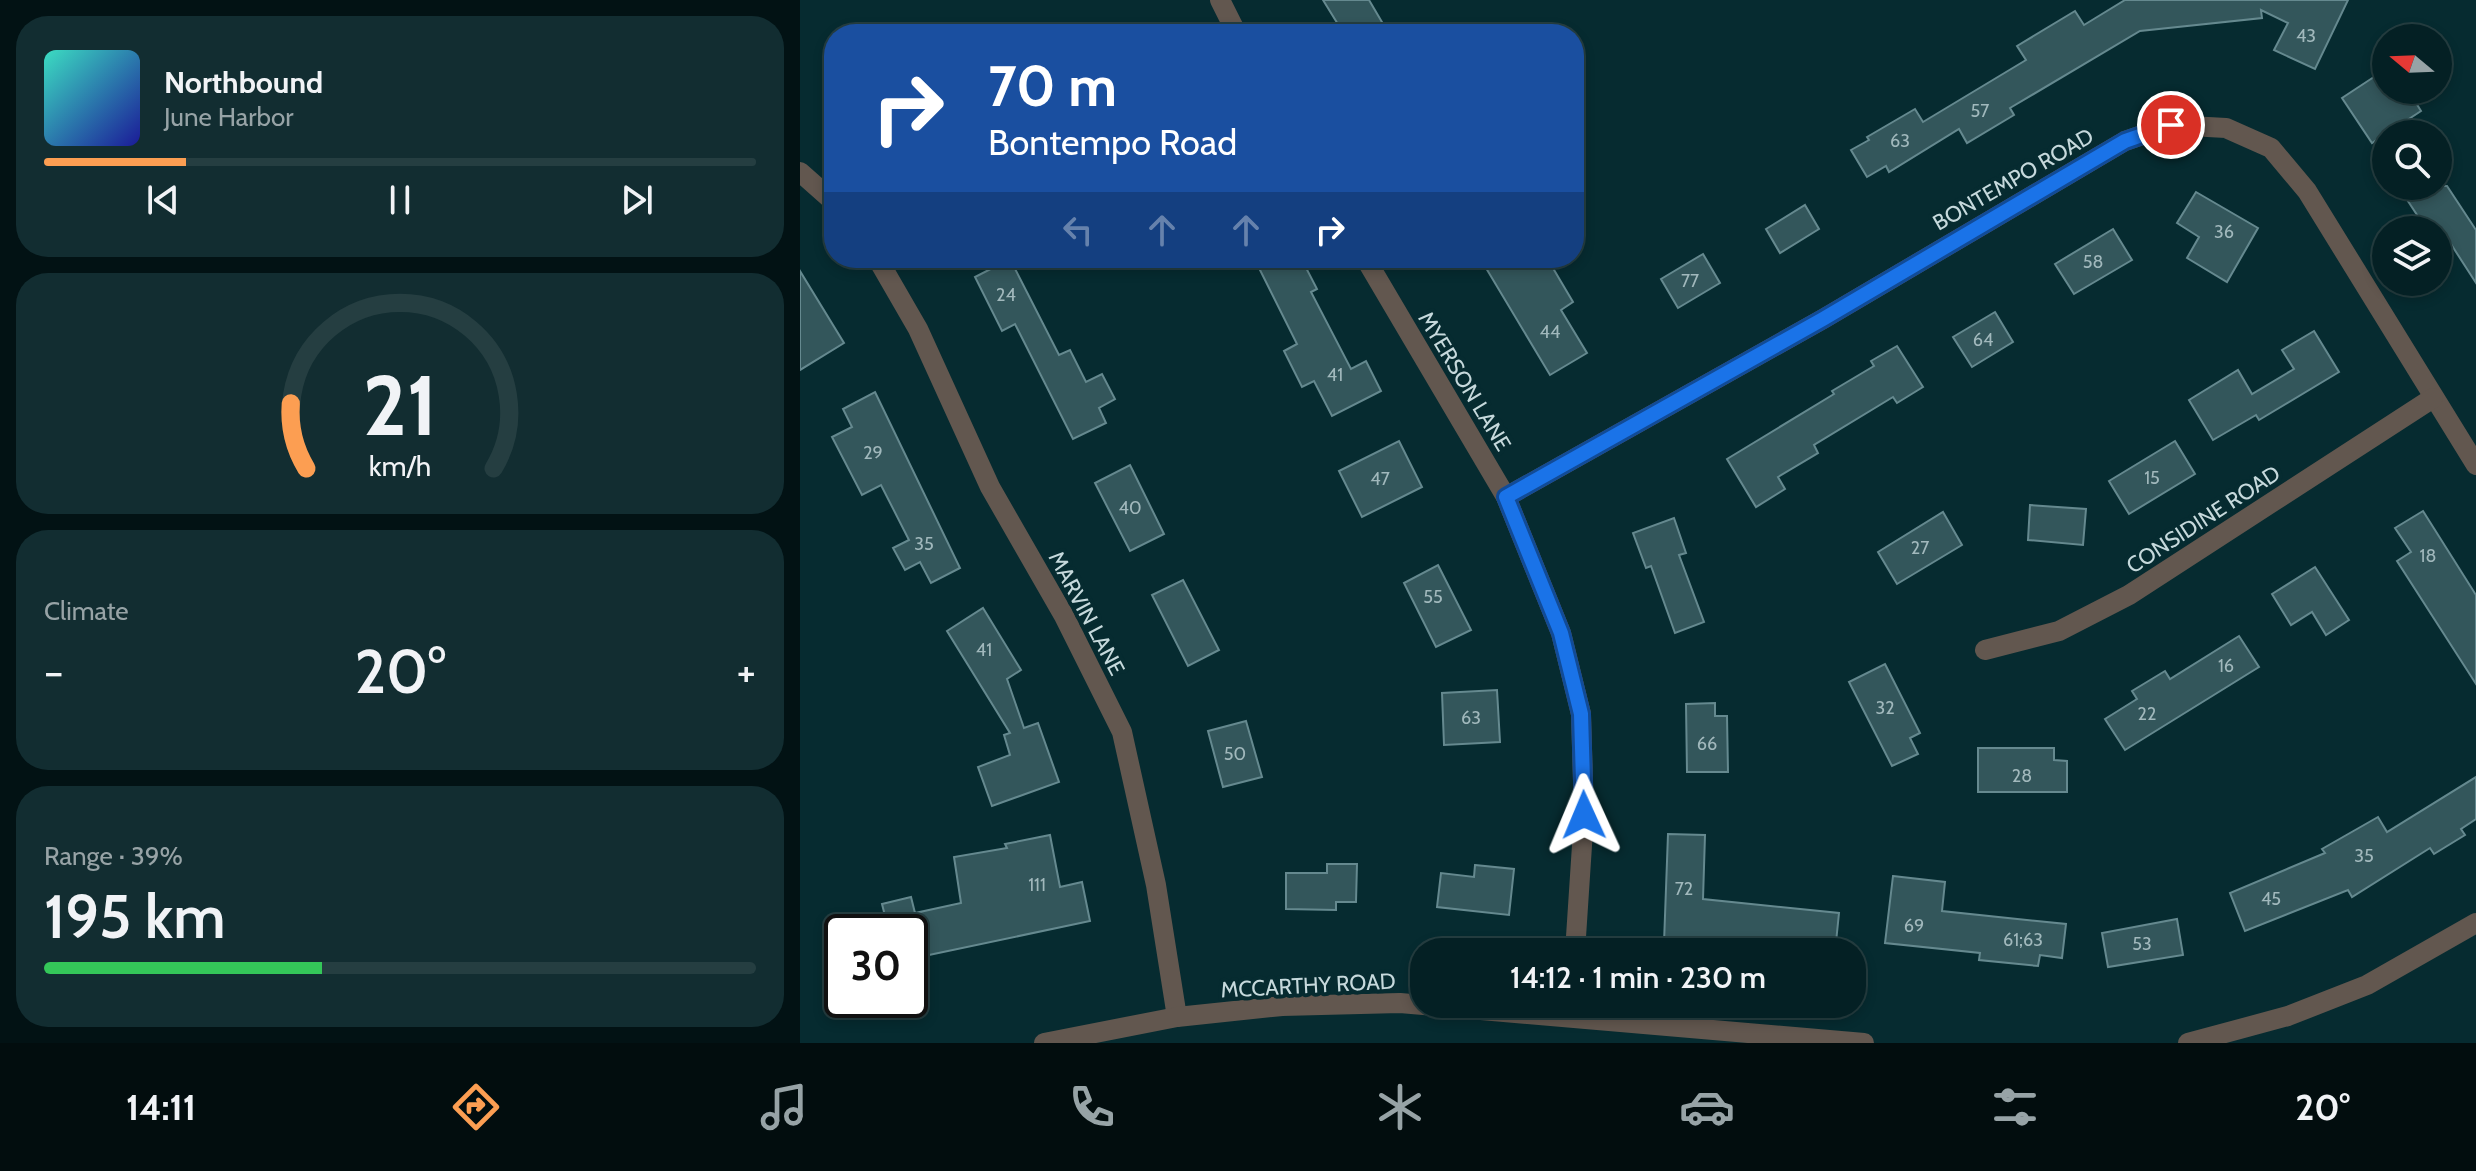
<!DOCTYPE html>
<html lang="en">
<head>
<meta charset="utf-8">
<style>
	body { margin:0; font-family:Cabin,sans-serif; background:#122d31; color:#f1f3f6; height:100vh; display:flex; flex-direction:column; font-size:30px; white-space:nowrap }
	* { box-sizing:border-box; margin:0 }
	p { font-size:26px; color:#97a3a6 }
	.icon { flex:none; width:44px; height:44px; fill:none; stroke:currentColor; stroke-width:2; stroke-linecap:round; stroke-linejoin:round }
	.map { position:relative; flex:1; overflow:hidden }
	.details { display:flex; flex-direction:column; gap:16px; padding:16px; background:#021214; width:800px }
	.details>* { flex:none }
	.top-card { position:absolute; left:24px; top:24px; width:760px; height:244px; border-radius:32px; box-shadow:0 4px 12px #0003,0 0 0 2px #253e41; background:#1a4fa0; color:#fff; overflow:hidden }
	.needle { width:52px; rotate:289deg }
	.buttons { position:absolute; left:1572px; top:24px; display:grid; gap:16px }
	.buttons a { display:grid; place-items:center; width:80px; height:80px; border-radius:50%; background:#042024; box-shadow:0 4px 12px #0003,0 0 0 2px #253e41; font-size:40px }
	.speed { position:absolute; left:24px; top:914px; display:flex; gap:16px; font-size:40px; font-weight:700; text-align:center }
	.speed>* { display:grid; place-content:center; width:104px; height:104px; border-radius:50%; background:#042024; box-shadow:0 4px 12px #0003,0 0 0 2px #253e41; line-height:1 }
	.speed .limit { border:4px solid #111; border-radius:12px; background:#fff; color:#111 }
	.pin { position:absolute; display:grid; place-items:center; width:68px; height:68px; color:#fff; margin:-34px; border:4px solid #fff; border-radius:50%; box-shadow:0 2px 8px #0007 }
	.me { position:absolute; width:88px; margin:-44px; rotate:359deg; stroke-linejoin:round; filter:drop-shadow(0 0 6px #0008) }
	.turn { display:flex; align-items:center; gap:28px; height:168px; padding:0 32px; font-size:36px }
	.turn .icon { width:104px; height:104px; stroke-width:2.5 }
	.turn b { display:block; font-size:56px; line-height:68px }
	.lanes { display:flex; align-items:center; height:76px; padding:0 32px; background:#0003; justify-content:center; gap:40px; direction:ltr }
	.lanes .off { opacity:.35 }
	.big { font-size:60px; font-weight:600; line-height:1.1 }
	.details .card { flex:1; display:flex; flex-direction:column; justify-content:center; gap:12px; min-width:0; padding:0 28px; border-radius:32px; background:#122d31 }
	.details .dial { align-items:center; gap:0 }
	.dial svg { height:208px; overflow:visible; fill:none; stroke:#253e41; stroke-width:7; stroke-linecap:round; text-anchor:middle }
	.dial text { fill:#f1f3f6; stroke:none }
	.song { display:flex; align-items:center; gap:24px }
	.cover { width:96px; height:96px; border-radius:12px; background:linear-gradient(135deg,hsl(170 70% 55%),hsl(240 70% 35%)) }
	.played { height:8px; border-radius:4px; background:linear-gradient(90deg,#fc9e52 20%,#253e41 20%) }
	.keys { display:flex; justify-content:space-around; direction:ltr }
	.heat { display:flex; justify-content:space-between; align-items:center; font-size:44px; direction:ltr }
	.charge { height:12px; border-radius:6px; background:linear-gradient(90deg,#34c759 39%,#253e41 0) }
	.trip { position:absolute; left:610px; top:938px; width:456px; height:80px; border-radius:32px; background:#042024; box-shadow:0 4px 12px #0003,0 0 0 2px #253e41; font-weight:600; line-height:80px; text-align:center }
	.dock { display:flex; height:128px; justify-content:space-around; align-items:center; background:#020d0e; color:#97a3a6 }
	.dock .icon { width:56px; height:56px }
	.dock .on { color:#fc9e52 }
	.dock b { font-size:36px; color:#f1f3f6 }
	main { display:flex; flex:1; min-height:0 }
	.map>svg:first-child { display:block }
</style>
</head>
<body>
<main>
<section class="details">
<div class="card">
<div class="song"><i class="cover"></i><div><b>Northbound</b><p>June Harbor</p></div></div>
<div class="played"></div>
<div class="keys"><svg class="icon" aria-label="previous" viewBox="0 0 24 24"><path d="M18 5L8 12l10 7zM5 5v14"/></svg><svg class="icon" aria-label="pause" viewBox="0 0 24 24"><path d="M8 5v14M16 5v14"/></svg><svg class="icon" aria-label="next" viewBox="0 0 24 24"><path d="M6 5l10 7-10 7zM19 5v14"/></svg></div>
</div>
<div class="card dial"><svg viewBox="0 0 100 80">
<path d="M14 69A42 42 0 1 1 86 69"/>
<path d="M14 69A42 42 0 0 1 8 44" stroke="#fc9e52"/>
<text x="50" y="56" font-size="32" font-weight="700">21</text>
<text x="50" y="72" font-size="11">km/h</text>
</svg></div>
<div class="card"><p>Climate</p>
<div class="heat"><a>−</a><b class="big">20°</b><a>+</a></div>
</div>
<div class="card"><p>Range · 39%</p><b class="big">195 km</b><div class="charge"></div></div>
</section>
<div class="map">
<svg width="1676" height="1043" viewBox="0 0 1676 1043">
	<rect width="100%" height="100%" fill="#062b30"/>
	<g fill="#33565b" stroke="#65898f" stroke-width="2">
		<polygon points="523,0 569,0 589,34 544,34"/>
		<polygon points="1325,0 1548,0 1515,69 1474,50 1488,23 1461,10 1462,18 1340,31 1210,108 1214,115 1167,143 1159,129 1089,172 1086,166 1067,177 1051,150 1069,140 1067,137 1115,109 1123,122 1226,60 1217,46 1275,11 1284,25"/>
		<polygon points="1586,69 1586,90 1608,90 1621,111 1572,143 1542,98"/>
		<polygon points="1598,186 1647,186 1676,230 1676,283 1647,238 1638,245 1638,230 1627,230"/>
		<polygon points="1396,192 1458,228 1427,282 1387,258 1399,237 1377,223"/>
		<polygon points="1005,205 1019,229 980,253 966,229"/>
		<polygon points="1313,229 1332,260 1274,294 1255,264"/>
		<polygon points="903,254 920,283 878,308 861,279"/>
		<polygon points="454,258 501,258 517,289 511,292 551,369 566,361 581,391 532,416 514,381 502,387 484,351 497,344"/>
		<polygon points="680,258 747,258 773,302 761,310 787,353 750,375"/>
		<polygon points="210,259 259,355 270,350 286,382 302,374 315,399 299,408 306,423 273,439 215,324 202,331 175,277"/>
		<polygon points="0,271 44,343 0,370"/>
		<polygon points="1195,312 1213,342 1172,367 1153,337"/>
		<polygon points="1514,331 1539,372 1459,420 1456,415 1413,440 1389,400 1438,370 1452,394 1494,369 1482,350"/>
		<polygon points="1097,346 1123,387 1097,403 1093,397 1014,445 1018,453 978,477 985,489 956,507 927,459 1034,394 1032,391 1074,366 1071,361"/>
		<polygon points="75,392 160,568 131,583 120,562 105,570 93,548 109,540 81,485 62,495 32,437 52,427 43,409"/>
		<polygon points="599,441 622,487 562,517 539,471"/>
		<polygon points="1375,441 1395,474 1329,514 1309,481"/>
		<polygon points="330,465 364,534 330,551 295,483"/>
		<polygon points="1230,505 1286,509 1283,545 1228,540"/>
		<polygon points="1623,511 1676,595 1676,684 1597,561 1611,552 1595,528"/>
		<polygon points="1143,512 1162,545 1097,584 1078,552"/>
		<polygon points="874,518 886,553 879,555 904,622 875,633 851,566 846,568 833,533"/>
		<polygon points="638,565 671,630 636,647 604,583"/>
		<polygon points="1515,567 1549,620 1526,635 1512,612 1491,625 1472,594"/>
		<polygon points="383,580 419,650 388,666 352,595"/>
		<polygon points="183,608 221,670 207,679 224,728 238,723 259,782 192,806 178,767 210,755 204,735 210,733 147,631"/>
		<polygon points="1439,636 1459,667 1325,750 1305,719 1337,699 1332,691 1365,671 1370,679"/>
		<polygon points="1085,664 1120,733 1110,738 1118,754 1092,766 1049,682"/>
		<polygon points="697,690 700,742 644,745 642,693"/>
		<polygon points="915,703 915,716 927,716 928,772 887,772 886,704"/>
		<polygon points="446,721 462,777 423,787 408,731"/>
		<polygon points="1178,748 1254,748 1254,760 1267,761 1267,792 1178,792"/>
		<polygon points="1676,777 1676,819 1661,829 1665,835 1634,854 1630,848 1552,897 1548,890 1445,931 1430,893 1525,853 1522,849 1578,817 1587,832"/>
		<polygon points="868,834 905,835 903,899 1039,913 1035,952 901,937 901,944 864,943"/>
		<polygon points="250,835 260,887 282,882 290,921 110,959 110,932 89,932 82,904 111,897 115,913 161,903 154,857 207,848 205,844"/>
		<polygon points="527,864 557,864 556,902 536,902 536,910 486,909 486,873 527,873"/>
		<polygon points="675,865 714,869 709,915 637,907 641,873 674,877"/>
		<polygon points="1093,876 1145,882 1142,911 1266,924 1262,958 1240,955 1238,966 1179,960 1180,953 1085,943"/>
		<polygon points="1377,919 1383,955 1308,967 1302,933"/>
	</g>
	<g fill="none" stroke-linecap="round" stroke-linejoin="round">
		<g stroke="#62574f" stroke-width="20">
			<polyline points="420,0 437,34"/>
			<polyline points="0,172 34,202"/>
			<polyline points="77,258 118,329 190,487 264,616 322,732 356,885 377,1017"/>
			<polyline points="565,258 706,497 761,633 781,714 784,815 775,952"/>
			<polyline points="706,497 1023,319 1325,141 1371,125 1426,128 1471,148 1507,191 1676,465"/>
			<polyline points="1185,650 1259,631 1329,595 1633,398"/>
			<polyline points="244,1043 377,1017 482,1006 600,1003 1064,1043"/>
			<polyline points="1388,1043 1488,1016 1567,985 1676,923"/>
		</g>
	</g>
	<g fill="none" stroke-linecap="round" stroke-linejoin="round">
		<defs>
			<polyline id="route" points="784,815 781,714 761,633 706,497 1023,319 1325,141 1371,125"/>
		</defs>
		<use href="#route" stroke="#114b97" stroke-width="20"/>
		<use href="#route" stroke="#1a73e8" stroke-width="14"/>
	</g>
	<g text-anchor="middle" stroke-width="8" stroke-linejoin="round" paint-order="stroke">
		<g font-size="18" fill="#a1b8bc">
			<text x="1506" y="42">43</text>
			<text x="1180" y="117">57</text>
			<text x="1100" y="147">63</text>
			<text x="1424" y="238">36</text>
			<text x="1293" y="268">58</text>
			<text x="890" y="287">77</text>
			<text x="206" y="301">24</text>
			<text x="750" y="338">44</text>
			<text x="1183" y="346">64</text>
			<text x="535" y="381">41</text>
			<text x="73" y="459">29</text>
			<text x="1352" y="484">15</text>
			<text x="580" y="485">47</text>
			<text x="330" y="514">40</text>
			<text x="124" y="550">35</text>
			<text x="1120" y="554">27</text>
			<text x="1628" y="562">18</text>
			<text x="633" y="603">55</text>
			<text x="184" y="656">41</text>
			<text x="1426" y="672">16</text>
			<text x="1085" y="714">32</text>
			<text x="1347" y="720">22</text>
			<text x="671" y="724">63</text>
			<text x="907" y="750">66</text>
			<text x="435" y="760">50</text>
			<text x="1222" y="782">28</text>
			<text x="1564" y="862">35</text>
			<text x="237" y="891">111</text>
			<text x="884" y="895">72</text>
			<text x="1471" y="905">45</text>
			<text x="1114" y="932">69</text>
			<text x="1223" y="946">61;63</text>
			<text x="1342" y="950">53</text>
		</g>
		<g font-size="22" fill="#c6d9dc" stroke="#062b30">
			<text transform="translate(1213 179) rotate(-30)" y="8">BONTEMPO ROAD</text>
			<text transform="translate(665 381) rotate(59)" y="8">MYERSON LANE</text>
			<text transform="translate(1403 519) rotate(-33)" y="8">CONSIDINE ROAD</text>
			<text transform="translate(287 613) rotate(62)" y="8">MARVIN LANE</text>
			<text transform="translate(508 985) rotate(-3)" y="8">MCCARTHY ROAD</text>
		</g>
	</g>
</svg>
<div class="buttons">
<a><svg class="needle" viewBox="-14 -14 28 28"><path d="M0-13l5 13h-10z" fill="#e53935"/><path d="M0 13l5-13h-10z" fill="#97a3a6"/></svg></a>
<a><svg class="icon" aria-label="search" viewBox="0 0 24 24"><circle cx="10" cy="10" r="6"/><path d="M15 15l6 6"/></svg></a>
<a><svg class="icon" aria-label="layers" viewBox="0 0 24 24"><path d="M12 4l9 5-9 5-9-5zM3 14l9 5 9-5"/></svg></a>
</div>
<div class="speed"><div class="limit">30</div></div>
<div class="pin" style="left:1371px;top:125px;background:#d93025"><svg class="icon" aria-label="arrive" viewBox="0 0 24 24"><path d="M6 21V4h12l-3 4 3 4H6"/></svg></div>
<svg class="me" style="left:784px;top:815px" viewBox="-20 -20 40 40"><path d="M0-17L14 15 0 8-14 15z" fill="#1a73e8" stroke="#fff" stroke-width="4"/></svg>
<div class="trip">14:12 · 1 min · 230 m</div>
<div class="top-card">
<div class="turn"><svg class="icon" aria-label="right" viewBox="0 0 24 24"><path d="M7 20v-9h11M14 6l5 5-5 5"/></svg><div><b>70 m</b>Bontempo Road</div></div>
<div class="lanes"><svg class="icon off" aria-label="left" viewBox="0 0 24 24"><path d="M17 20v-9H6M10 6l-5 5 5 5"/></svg><svg class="icon off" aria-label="ahead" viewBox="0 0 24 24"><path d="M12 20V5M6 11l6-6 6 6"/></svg><svg class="icon off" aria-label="ahead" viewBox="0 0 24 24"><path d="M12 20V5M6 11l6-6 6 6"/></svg><svg class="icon" aria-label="right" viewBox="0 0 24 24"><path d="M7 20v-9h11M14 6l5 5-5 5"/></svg></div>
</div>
</div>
</main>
<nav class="dock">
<b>14:11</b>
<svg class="icon on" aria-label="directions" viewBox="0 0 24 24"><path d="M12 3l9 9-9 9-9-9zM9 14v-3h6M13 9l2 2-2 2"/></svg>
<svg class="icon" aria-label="music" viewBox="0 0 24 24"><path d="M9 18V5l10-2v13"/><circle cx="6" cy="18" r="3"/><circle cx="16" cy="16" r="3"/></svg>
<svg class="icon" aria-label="phone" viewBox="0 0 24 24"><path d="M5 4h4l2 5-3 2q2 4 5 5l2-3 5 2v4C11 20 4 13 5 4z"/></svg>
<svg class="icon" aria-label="climate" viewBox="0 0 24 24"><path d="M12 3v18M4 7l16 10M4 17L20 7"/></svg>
<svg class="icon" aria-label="car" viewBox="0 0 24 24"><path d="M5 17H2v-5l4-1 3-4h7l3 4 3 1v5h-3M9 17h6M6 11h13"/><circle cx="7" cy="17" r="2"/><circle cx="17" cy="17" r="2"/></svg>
<svg class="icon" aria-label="filters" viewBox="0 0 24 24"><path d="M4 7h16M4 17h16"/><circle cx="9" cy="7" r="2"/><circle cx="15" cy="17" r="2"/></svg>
<b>20°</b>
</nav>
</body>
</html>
